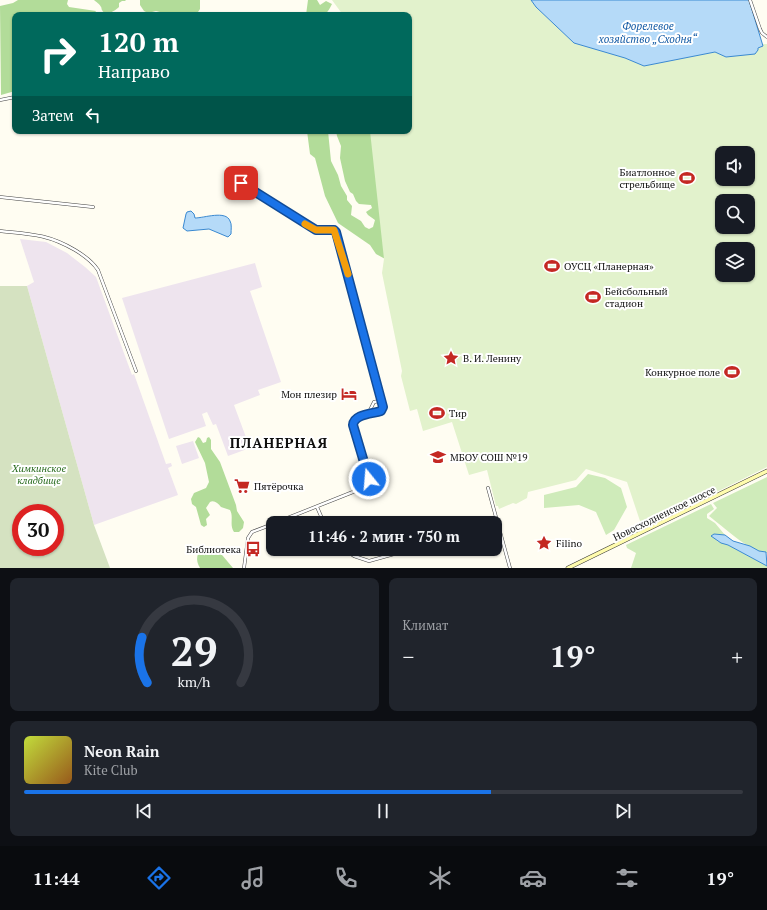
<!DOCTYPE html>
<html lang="ru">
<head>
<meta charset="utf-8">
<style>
	body { margin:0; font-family:"PT Serif",serif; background:#20242c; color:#f1f3f6; height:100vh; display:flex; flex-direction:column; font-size:15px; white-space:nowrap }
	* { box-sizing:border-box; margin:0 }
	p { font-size:13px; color:#9ea1a6 }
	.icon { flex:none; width:22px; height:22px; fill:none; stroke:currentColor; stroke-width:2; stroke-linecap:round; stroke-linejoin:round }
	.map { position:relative; height:568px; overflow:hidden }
	.details { display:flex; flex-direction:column; gap:10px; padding:10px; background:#0d0f14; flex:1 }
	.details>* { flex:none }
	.top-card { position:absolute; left:12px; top:12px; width:400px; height:122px; border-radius:8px; box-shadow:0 1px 3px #0004; background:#00695c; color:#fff; overflow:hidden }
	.tools { position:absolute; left:715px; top:146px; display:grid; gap:8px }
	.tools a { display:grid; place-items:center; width:40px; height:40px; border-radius:8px; background:#171b24; box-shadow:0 1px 3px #0004; font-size:20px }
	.speed { position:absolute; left:12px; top:504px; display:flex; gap:8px; font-size:20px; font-weight:700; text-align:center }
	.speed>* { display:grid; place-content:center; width:52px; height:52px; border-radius:50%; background:#171b24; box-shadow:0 1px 3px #0004; line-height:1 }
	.speed .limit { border:6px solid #d22; background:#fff; color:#111 }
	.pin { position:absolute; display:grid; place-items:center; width:34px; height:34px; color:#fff; margin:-17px; border-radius:8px; box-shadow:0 2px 6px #0006 }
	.me { position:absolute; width:44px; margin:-22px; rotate:343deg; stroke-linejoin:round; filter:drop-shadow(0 0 3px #0008) }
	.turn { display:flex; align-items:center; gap:14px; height:84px; padding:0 20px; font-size:18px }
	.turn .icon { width:52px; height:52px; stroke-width:2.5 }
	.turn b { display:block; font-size:28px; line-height:34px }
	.then { display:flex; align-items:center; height:38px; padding:0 20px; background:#0003; gap:8px; font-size:15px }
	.big { font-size:30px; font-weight:600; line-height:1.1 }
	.details .widget { flex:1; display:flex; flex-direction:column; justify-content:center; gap:6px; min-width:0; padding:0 14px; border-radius:8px; background:#20242c }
	.details .dial { align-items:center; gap:0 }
	.dial svg { height:104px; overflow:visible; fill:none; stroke:#363941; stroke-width:7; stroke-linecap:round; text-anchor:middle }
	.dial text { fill:#f1f3f6; stroke:none }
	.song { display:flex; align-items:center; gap:12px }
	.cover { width:48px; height:48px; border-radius:6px; background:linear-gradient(135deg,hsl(70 70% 55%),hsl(30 70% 35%)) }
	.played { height:4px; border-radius:2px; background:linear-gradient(90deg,#1a73e8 65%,#363941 65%) }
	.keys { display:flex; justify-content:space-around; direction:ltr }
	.heat { display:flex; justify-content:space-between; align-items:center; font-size:22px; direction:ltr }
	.details .tiles { flex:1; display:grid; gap:10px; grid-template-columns:1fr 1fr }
	.widget:last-child { grid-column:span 2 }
	.trip { position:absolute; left:266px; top:516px; width:236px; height:40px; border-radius:8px; background:#171b24; box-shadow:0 1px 3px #0004; font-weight:600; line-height:40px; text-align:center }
	.dock { display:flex; height:64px; justify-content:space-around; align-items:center; background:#090b0e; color:#9ea1a6 }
	.dock .icon { width:28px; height:28px }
	.dock .current { color:#1a73e8 }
	.dock b { font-size:18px; color:#f1f3f6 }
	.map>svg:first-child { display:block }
</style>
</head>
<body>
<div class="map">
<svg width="767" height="568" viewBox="0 0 767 568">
	<rect width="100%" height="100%" fill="#fffdf2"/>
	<g fill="#eee4ee">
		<polygon points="20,239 46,242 67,253 85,267 96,277 132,375 134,374 166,464 171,463 172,466 168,468 178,495 94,525 27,286 34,282"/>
		<polygon points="255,263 262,287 250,291 281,382 258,390 260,395 234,405 250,448 228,456 216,424 213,425 207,412 202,414 206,426 169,439 122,298"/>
		<polygon points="193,441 199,458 182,464 176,446"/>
	</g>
	<g fill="#cfebba">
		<polygon points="588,474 605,478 621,488 627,507 614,530 606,535 596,512 579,505 544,508 544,495 576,487"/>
		<path d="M767,477v76c-20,-3 -42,-25 -58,-37l8,-8 -4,-5z"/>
		<polygon points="711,504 714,509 707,514 707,518 715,523 725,535 714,534 717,541 728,545 767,566 767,568 631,568 636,553 627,548 626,545"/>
	</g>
	<g fill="#b2dc99">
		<polygon points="18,0 68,0 67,4 69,7 96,11 94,14 74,12 71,15 15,15 15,91 1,95 0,6 13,3"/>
		<path d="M94,0h31l1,1h-4l-3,2v4c-4,4 -14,10 -17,3 -1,-1 0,-2 -1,-3 -1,-3 -5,-5 -7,-7z"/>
		<polygon points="140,0 200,0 200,9 196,15 172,15 156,11 148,13 144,11 140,5"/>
		<path d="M308,0h9l3,5 6,-4 6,3c-7,15 -11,11 -26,11z"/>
		<polygon points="307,131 328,131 331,161 338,175 341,186 347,196 347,200 352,206 351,215 361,221 365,227 369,229 373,227 375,220 368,215 366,212 372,208 371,205 359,204 356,201 353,194 350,192 345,181 340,158 341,146 337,136 336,131 376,131 387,260 376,254 370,245 338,223 325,196 315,158 310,154"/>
		<path d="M198,437l2,1 3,5 3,-1 1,-4 2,-1 2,3v9l9,13 16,43 1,6 7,11 -1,6 -4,4h-5c-5,-7 0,-15 -4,-22l-9,-3c-3,-4 -7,-7 -11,-5l-4,6 4,7 -4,4 1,6 -3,2 -3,-2 -5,-18 -4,-3 -1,-5 3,-6 12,-5 3,-6 -4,-19 -10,-21z"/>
		<path d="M202,547l20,8 11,13h-33c-5,-8 -3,-15 2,-21z"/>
	</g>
	<path fill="#d5e2c1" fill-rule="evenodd" d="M0,286h27l67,239 16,43h-110zM21,513h34v34h-34z"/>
	<path fill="#e2f2cc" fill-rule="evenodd" d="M332,0h199l5,7 38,36 51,15 19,8 71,-14 11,5 30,-6 2,-2 5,-3 -1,-2h5v423l-119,59 -8,-5 -13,-39 -41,-13 -10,11 -48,12 -1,6 -11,6 -3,-1 -14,6 -1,-3h-2l-9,-36 -18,5 -17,-53 -29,9 -6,-22 -7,2 -9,-35 1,-5 -20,-98 2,-14 -14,-128h39v-116h-66zM722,153h26v26h-26zM722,201h26v26h-26zM722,249h26v26h-26z"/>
	<g fill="#b5daf8" stroke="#3a89d1">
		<polygon points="531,0 749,0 763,46 758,48 758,50 755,54 726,57 715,52 644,66 625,58 574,43 536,7"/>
		<path d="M191,211l3,3 1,4c9,0 31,-8 35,3 2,3 1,9 1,13l-3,3 -19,-8 -22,2 -4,-3 3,-14 1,-2z"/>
		<polygon points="714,534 725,535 733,541 750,546 759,551 766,552 767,566 728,545 721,543 711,536"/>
	</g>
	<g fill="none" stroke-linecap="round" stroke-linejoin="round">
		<defs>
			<g id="minor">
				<polyline points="750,0 760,29 762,33 767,37"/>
				<polyline points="0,100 15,97"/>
				<polyline points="232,179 249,188 316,230 334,230 336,232 383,405"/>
				<polyline points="0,197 93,207"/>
				<path d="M0,231c30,3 48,3 75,19 10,6 17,11 23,20l38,101"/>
				<polyline points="488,488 510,568"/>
				<polyline points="317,507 324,523"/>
				<path d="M275,523l88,-35 5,-4 1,-5 -16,-54c1,-12 19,-11 28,-14l2,-4 -1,-4 -3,-2 -5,1 -6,12"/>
				<polyline points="344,549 354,556 369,561 412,549"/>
				<polyline points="244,568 248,538 252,532 273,524"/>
			</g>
			<polyline id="secondary" points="568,568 767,471"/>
		</defs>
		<use href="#minor" stroke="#424242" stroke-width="3.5"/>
		<use href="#secondary" stroke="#313131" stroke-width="4.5"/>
		<use href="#minor" stroke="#fff" stroke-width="2.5"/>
		<use href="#secondary" stroke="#fffcad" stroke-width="3.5"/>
	</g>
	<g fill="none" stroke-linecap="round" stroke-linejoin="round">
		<defs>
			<path id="route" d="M241,183l75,47h18l2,2 47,175 -2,4c-9,3 -27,3 -28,14l16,54"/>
		</defs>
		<use href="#route" stroke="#114b97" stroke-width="10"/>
		<use href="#route" stroke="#1a73e8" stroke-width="7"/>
		<polyline stroke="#f59e0b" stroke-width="7" points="305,224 316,230 334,230 348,274"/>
	</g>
	<defs>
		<symbol id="stadium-bare" viewBox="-9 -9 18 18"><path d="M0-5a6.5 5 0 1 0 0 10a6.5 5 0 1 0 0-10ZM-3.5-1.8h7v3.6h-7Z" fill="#c42823" stroke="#fff" stroke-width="2.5" paint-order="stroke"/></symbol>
		<symbol id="sight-bare" viewBox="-9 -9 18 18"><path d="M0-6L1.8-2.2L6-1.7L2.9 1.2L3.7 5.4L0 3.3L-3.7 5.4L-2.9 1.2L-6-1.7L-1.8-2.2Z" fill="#c42823" stroke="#fff" stroke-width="2.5" paint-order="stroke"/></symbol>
		<symbol id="hotel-bare" viewBox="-9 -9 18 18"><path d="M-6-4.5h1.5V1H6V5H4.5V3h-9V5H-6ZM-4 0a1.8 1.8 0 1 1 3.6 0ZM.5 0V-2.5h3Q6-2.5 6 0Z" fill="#c42823" stroke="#fff" stroke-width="2.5" paint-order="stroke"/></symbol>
		<symbol id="school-bare" viewBox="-9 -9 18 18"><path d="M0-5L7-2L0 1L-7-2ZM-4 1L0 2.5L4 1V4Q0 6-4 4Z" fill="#c42823" stroke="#fff" stroke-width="2.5" paint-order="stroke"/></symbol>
		<symbol id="supermarket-bare" viewBox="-9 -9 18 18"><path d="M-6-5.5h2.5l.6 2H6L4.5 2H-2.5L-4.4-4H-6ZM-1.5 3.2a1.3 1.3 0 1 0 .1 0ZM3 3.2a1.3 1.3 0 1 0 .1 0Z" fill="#c42823" stroke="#fff" stroke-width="2.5" paint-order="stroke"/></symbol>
		<symbol id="bus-bare" viewBox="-9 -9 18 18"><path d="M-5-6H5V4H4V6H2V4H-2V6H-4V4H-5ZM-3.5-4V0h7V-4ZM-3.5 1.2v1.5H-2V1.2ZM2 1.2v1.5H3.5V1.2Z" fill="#c42823" stroke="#fff" stroke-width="2.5" paint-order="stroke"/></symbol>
	</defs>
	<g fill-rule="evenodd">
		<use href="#stadium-bare" x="676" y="167" width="22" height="22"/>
		<use href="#stadium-bare" x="541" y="255" width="22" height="22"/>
		<use href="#stadium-bare" x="582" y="286" width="22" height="22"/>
		<use href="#sight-bare" x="440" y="347" width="22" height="22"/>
		<use href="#stadium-bare" x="721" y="361" width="22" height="22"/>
		<use href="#hotel-bare" x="338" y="383" width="22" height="22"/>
		<use href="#stadium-bare" x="426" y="402" width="22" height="22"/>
		<use href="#school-bare" x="427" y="446" width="22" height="22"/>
		<use href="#supermarket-bare" x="231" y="475" width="22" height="22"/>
		<use href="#sight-bare" x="533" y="532" width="22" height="22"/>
		<use href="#bus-bare" x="242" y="538" width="22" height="22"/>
	</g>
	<g text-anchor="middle" stroke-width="4" stroke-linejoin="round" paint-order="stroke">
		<g font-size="10" fill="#0f0f0f" stroke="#fff" text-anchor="start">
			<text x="675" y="176" text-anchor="end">Биатлонное<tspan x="675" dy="12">стрельбище</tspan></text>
			<text x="564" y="270">ОУСЦ «Планерная»</text>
			<text x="605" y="295">Бейсбольный<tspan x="605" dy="12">стадион</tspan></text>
			<text x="463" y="362">В. И. Ленину</text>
			<text x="720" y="376" text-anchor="end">Конкурное поле</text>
			<text x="337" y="398" text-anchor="end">Мон плезир</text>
			<text x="449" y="417">Тир</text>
			<text x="450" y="461">МБОУ СОШ №19</text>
			<text x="254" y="490">Пятёрочка</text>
			<text x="556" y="547">Filino</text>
			<text x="241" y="553" text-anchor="end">Библиотека</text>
		</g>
		<g font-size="10" font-style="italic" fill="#276a1d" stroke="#fff">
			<text x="39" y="472">Химкинское<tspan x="39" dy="12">кладбище</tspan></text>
		</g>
		<g font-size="10" fill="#0f0f0f" stroke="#fff">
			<text transform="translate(664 513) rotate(-26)" y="4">Новосходненское шоссе</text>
		</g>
		<g font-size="11" font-style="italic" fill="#145ba5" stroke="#fff">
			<text x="648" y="30">Форелевое<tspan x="648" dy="13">хозяйство „Сходня“</tspan></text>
		</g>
		<g font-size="14" font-weight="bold" letter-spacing="1" fill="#0f0f0f" stroke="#fff">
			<text x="279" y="448">ПЛАНЕРНАЯ</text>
		</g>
	</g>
</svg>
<div class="tools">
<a><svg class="icon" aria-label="sound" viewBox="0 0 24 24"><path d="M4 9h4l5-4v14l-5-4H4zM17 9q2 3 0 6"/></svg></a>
<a><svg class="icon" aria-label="search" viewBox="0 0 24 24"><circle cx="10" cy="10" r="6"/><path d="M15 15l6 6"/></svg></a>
<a><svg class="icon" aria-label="layers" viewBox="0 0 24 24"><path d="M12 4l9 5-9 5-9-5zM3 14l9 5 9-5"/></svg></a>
</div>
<div class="speed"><div class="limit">30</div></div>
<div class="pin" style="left:241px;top:183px;background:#d93025"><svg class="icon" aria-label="arrive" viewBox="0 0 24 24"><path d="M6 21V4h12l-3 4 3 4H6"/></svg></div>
<svg class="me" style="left:369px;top:479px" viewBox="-20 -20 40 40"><circle r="17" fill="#1a73e8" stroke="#fff" stroke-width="3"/><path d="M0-11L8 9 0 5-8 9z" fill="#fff"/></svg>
<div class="trip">11:46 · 2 мин · 750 m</div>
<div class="top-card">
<div class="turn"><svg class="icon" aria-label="right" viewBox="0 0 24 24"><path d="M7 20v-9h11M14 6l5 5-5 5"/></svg><div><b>120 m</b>Направо</div></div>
<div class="then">Затем<svg class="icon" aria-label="left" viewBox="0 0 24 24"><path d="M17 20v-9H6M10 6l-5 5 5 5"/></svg></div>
</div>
</div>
<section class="details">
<div class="tiles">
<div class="widget dial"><svg viewBox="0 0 100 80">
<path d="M14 69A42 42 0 1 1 86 69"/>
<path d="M14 69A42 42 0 0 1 10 34" stroke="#1a73e8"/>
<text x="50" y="56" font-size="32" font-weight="700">29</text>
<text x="50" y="72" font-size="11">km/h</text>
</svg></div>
<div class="widget"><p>Климат</p>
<div class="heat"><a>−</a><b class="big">19°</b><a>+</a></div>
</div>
<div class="widget">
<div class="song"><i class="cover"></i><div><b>Neon Rain</b><p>Kite Club</p></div></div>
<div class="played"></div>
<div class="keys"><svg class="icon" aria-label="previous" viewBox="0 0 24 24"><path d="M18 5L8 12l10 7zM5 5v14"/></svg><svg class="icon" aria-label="pause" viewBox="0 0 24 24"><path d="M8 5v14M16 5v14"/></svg><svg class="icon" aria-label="next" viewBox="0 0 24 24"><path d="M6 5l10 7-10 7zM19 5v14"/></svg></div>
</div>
</div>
</section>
<nav class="dock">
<b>11:44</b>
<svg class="icon current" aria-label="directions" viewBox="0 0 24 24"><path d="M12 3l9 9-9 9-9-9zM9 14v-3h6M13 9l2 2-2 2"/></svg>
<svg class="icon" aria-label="music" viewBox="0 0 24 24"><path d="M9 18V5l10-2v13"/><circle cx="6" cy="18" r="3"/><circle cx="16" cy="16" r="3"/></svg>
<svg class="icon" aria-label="phone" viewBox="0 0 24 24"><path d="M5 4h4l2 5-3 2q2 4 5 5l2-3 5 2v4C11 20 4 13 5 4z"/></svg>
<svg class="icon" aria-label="climate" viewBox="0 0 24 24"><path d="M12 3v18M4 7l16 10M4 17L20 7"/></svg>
<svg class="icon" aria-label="car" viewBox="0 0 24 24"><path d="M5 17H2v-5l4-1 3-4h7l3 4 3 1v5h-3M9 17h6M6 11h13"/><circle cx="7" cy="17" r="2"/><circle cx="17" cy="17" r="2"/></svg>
<svg class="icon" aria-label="filters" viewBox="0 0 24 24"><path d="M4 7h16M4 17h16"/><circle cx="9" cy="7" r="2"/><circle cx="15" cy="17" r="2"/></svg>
<b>19°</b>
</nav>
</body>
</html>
